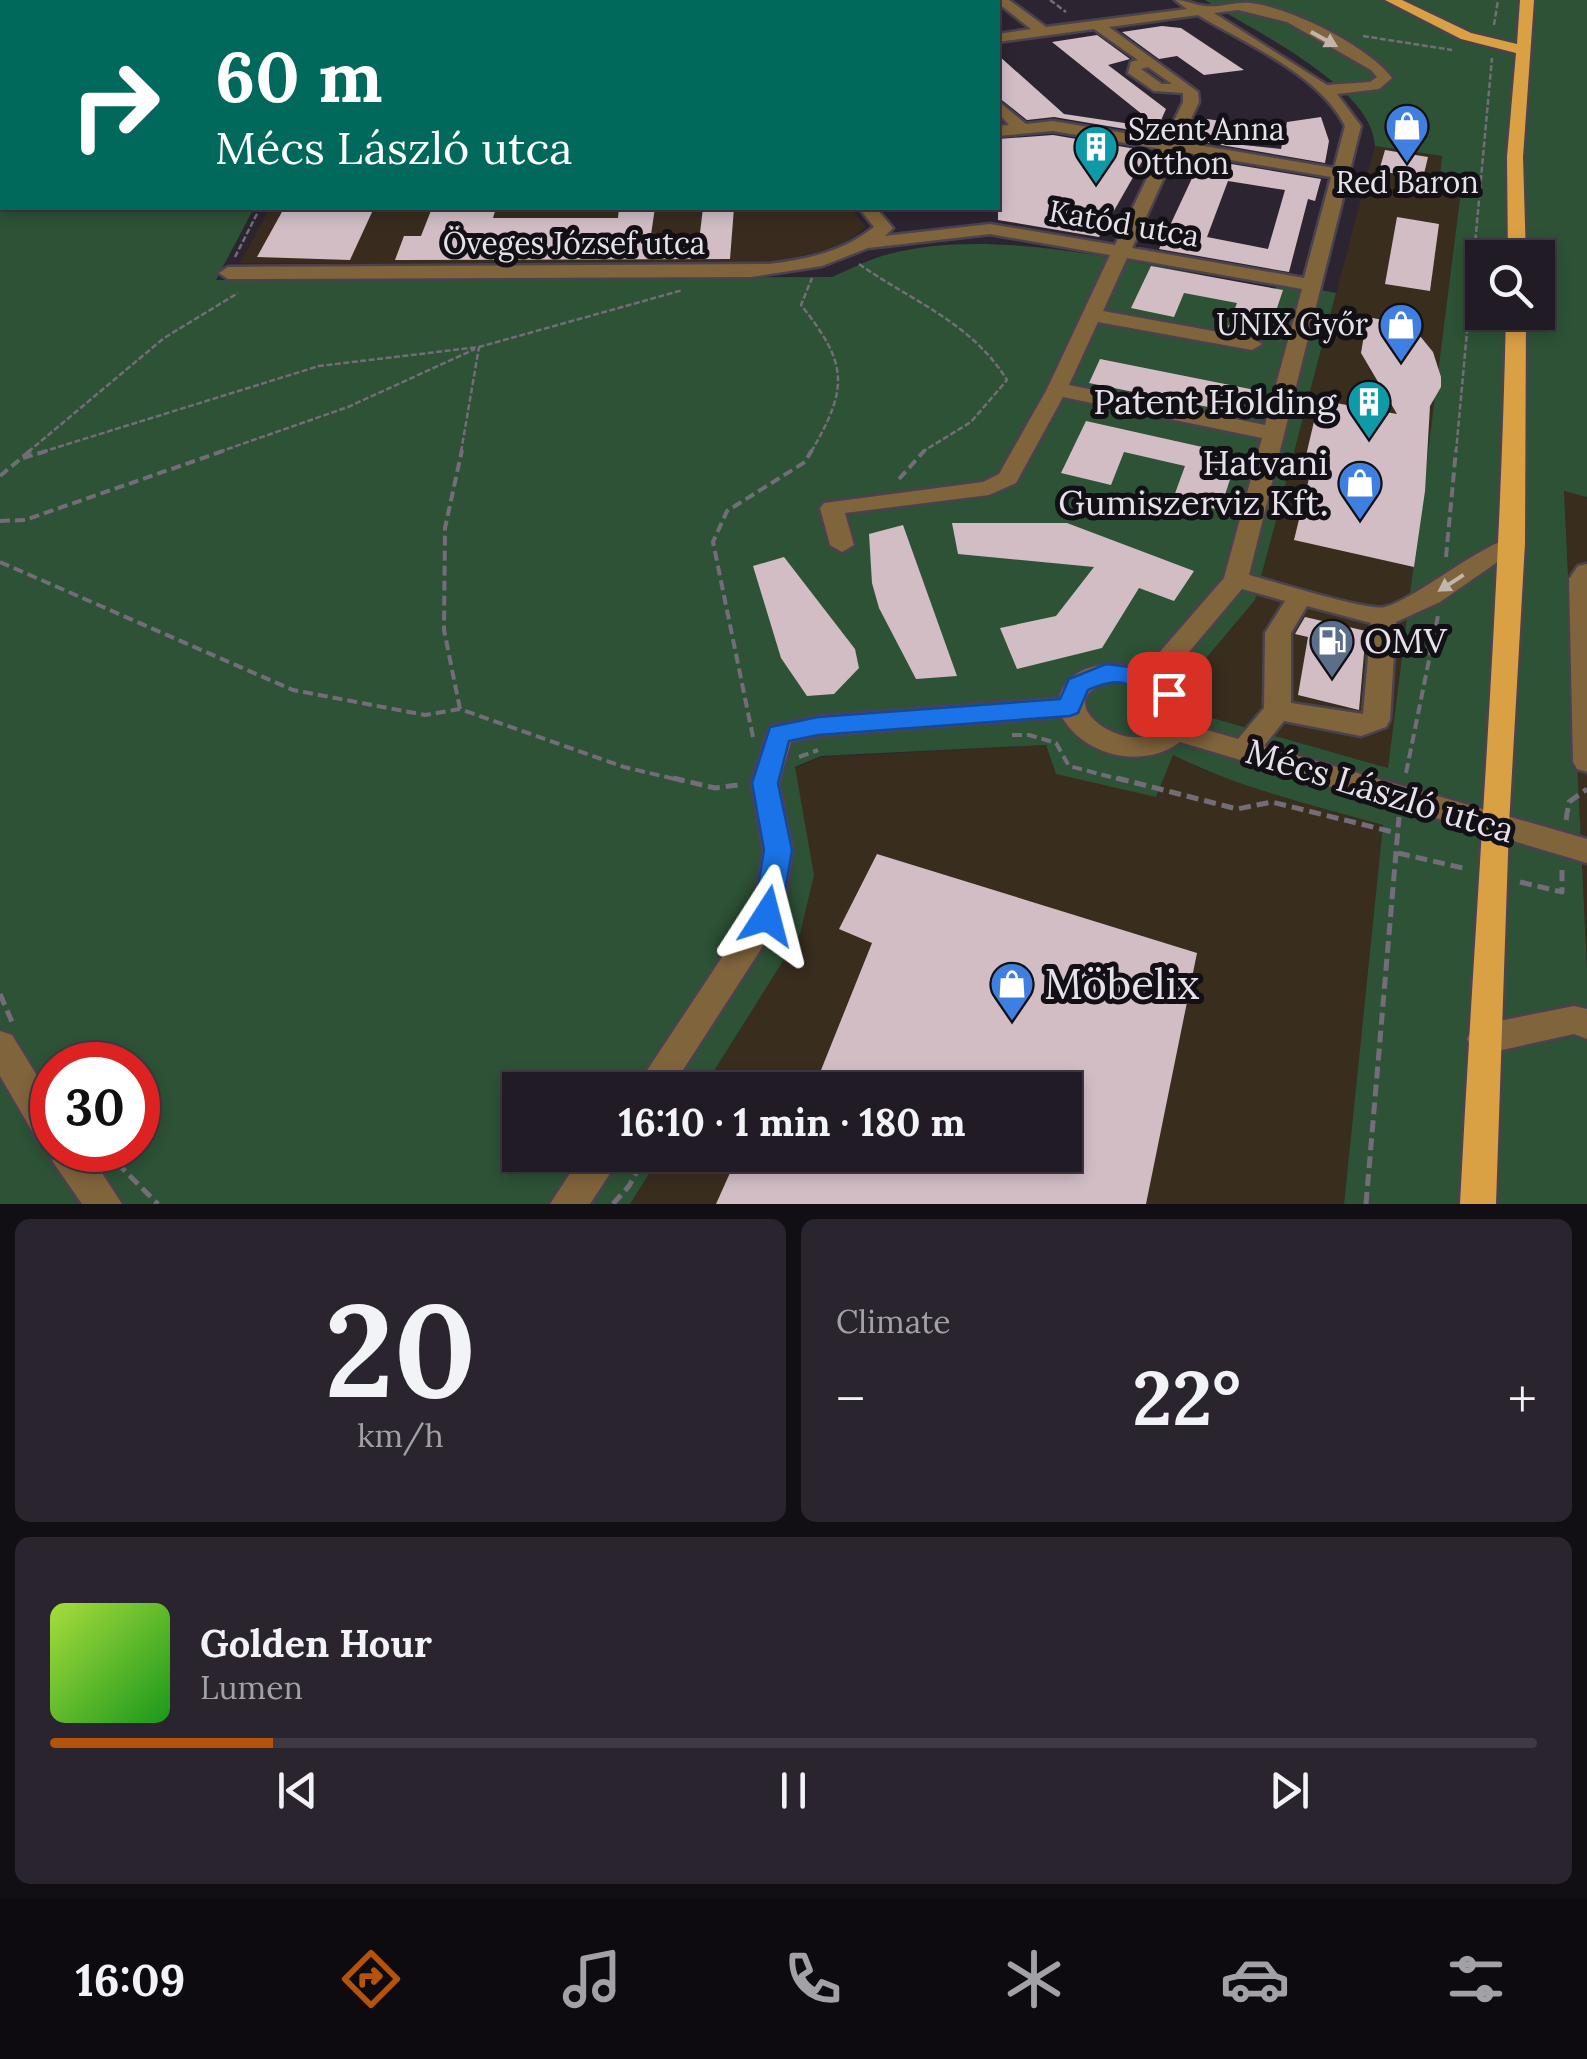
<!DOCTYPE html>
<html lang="en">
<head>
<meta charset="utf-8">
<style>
	body { margin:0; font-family:Lora,serif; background:#29242d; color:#f1f3f6; height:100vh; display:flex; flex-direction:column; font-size:38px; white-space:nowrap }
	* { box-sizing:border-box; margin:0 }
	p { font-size:32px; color:#a2a1a7 }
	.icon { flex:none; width:55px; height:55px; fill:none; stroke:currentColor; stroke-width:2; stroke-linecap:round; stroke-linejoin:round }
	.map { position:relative; height:1204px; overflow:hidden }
	.side { display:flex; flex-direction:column; gap:15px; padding:15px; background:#120f14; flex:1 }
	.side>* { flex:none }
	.banner { position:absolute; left:0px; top:0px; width:1000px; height:210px; box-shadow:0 5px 15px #0003,0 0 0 2px #3e3942; background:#00695c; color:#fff; overflow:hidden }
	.buttons { position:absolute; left:1465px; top:240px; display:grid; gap:20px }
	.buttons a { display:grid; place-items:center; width:90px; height:90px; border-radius:0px; background:#211b25; box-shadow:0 5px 15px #0003,0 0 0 2px #3e3942; font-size:50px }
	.speed { position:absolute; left:30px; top:1042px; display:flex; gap:20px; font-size:50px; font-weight:700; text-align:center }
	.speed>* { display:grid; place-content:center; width:130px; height:130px; border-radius:50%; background:#211b25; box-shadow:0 5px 15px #0003,0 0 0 2px #3e3942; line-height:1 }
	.speed .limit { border:15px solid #d22; background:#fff; color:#111 }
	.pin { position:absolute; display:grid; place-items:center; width:85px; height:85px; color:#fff; margin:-42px; border-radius:20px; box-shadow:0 5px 15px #0006 }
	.me { position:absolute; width:110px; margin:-55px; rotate:9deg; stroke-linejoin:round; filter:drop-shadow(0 0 8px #0008) }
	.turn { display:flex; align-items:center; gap:35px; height:210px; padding:0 50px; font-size:45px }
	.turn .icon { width:130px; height:130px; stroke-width:2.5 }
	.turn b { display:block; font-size:70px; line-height:85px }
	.big { font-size:75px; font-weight:700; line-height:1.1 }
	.side .widget { flex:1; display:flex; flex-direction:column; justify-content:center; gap:15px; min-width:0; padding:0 35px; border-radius:15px; background:#29242d }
	.side .dial { align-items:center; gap:0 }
	.dial b { font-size:130px; line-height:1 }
	.song { display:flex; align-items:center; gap:30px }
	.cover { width:120px; height:120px; border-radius:15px; background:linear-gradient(135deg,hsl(80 70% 55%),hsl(120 70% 35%)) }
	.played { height:10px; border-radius:5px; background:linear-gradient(90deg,#b45309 15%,#3e3942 15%) }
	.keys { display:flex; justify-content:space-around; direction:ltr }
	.heat { display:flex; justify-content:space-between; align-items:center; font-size:55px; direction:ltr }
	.side .tiles { flex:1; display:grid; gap:15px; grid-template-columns:1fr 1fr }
	.widget:last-child { grid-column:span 2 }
	.trip { position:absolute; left:502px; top:1072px; width:580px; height:100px; border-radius:0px; background:#211b25; box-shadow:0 5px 15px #0003,0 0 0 2px #3e3942; font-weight:700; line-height:100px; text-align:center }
	.menu { display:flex; height:160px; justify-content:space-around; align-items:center; background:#0d0b0f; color:#a2a1a7 }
	.menu .icon { width:70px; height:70px }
	.menu .selected { color:#b45309 }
	.menu b { font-size:45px; color:#f1f3f6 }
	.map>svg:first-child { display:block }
</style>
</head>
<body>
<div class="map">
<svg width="1587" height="1204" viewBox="0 0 1587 1204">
	<rect width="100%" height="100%" fill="#2c2431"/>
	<g fill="#392d1e">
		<polygon points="1375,146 1442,156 1439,186 1461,191 1389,768 1204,716 1192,675 1255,600"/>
		<polygon points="1564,490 1587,497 1587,968"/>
		<polygon points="1046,745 1173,755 1202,769 1295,801 1383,825 1344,1204 630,1204 661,1155 1065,1155 1065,1090 702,1090 800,934 795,768 821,757"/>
	</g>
	<polygon fill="#392c1f" points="270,208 850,208 866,227 840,246 773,263 240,263"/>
	<path fill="#2d5236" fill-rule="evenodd" d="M0,0h330l-328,2v206h252l-38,72 616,-3c18,-8 38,-18 57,-23 114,-30 270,15 386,35l4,-7 57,11 -81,307 -63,75 13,41 183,52 73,-577 -22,-5 3,-30 -67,-10c-2,-60 -124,-116 -170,-146h382v497l-23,-6 23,477v236h-243l39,-379c-71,-20 -144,-37 -210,-70l-17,42 -100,-23 -10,-29 -225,11 -26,11 19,108 -14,59 -98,156h-182v65h141l-31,49h-630zM1482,258h56v54h-56zM52,1065h86v85h-86z"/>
	<g fill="#d2bdc5" fill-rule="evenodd">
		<polygon points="1162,26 1181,28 1244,70 1204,75 1177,56 1159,59 1122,32"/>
		<polygon points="1097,35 1130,59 1108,65 1166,109 1158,127 1052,42"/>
		<polygon points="998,55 1064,114 1158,128 1155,134 1054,117 1027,120 998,97"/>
		<polygon points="1321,117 1329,141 1325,163 1198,141 1207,119 1250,125 1243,145 1281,149 1287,122"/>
		<polygon points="1053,135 1148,151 1099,237 998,220 998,139"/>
		<polygon points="1385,150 1428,157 1423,178 1379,171"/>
		<path d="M1201,159l120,20 -6,22 -7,-2 -19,73 -130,-23zM1228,181l57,9 -17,59 -61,-12z"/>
		<polygon points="432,208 496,208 493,218 618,218 619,208 655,208 650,241 699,241 703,208 734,208 730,259 395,260 404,236 421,236"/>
		<polygon points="283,210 373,210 350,260 257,257"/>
		<polygon points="1397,217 1439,224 1430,291 1385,284"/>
		<polygon points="1151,266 1283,290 1268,335 1228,327 1237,303 1184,293 1174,317 1131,308"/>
		<polygon points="1367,317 1411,325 1433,352 1441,377 1441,387 1430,406 1425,491 1414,567 1294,540 1313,462 1305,460 1319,400 1397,414 1361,353"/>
		<polygon points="1100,359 1255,390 1248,415 1089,383"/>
		<polygon points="1086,421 1238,455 1220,510 1173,499 1185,466 1124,452 1111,485 1061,473"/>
		<polygon points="952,523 1067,523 1194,571 1174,601 1139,588 1102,648 1017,669 1000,628 1056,616 1094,567 958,554"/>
		<polygon points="903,525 957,676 916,679 879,608 872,583 869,534"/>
		<polygon points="784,557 855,649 859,668 834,694 807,696 781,658 753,566"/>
		<polygon points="1305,617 1366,631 1359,710 1298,695 1308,637 1295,634"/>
		<polygon points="877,854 1197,953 1146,1204 716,1204 738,1155 1065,1155 1065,1090 813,1090 872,943 839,929"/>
	</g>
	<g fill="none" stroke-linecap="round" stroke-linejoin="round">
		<defs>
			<g id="minor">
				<path d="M994,0h15l37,27 141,-18 -12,-9c12,0 19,5 30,6 15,2 30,-5 46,-3 40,5 117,43 141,75l-13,11 -42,5 24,32 -112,449c24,6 120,37 136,32 34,-9 111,-76 136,-69l4,5 -85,59 -44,20 -6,98 -4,7 -25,9 -77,-15 -20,25 323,93v24l-407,-121c-37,28 -96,14 -118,-25l-244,19 -27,6 -12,41 14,67 -10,65 -113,175h-36l118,-178 11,-62 -12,-67 18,-56 49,-11 241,-18c10,-36 54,-38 86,-29l79,-91 38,-140 -199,-41 -47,86 -27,12 -144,18 9,32 -12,7 -12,-7 -10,-37 4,-5 159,-21 16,-8 48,-85 63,-134 -120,-21 -122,14 -46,18 -71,11 -523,2 -9,-6 9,-6 541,-3c39,-5 74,-12 105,-37l-15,-19h17l17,20 -8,8 105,-12 125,21 46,-96 -108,-18 -55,5v-10l11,-1 -11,-12v-12l28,23 27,-3 112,19 18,-38v-9l-29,-2 -26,-18 3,-11 7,-2 -44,-31 -96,13v-8l33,-5zM1238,10l49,12 84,48 6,7 -7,5 -43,3 -113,-72zM1198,15c48,29 121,59 147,111l-11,42 -154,-26 19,-40 -1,-10 -89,-65zM1148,67l24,17h-10l-21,-15zM1176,151l155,26 -27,101 -172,-30zM1127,258l175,31 -37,136 -196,-40 29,-63 154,28 10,-6 -10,-6 -149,-27zM1242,589l43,12 -20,32 -1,75 -26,31 -48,-14 -1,-22 -22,-25zM1307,606l64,17 -8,91 -72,-11v-70zM1115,681c21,3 45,10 50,33 -13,61 -135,-15 -50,-33z"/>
				<polygon points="1587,564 1587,772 1577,769 1573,762 1569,579 1578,566"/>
				<polygon points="1574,1006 1587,1009 1587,1039 1574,1034 1484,1054 1472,1049 1467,1039 1472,1029 1484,1024"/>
				<polygon points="0,1031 12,1035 52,1100 52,1150 87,1150 122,1204 82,1204 53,1162 50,1147 39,1143 0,1076"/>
				<polygon points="582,1155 622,1155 590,1204 550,1204"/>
			</g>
			<g id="major">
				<polygon points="1385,0 1402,0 1471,33 1517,44 1520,0 1534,0 1523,157 1526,258 1508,258 1507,157 1516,53 1461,39"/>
				<path d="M1506,312h20l-1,231 -16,282 -13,379h-36c15,-297 40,-594 46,-892z"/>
			</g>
		</defs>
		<use href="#minor" stroke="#4a424f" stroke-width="5"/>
		<use href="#major" stroke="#4a424f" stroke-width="5"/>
		<g stroke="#746d79" stroke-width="2.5" stroke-dasharray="6 2.5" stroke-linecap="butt">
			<polyline points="1050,0 1066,12"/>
			<polyline points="248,2 255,0"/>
			<polyline points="355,2 366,0"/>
			<polyline points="720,2 739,0"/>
			<polyline points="1494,25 1498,0"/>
			<polyline points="1363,36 1452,50"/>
			<polyline points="235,257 260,208"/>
			<path d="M859,264c54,38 112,58 148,116l-36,42 -49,30"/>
			<polyline points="28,452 164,338 238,293"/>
			<polyline points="42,452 319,366 479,347 683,290"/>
			<polyline points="219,452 348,407 475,349"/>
			<polyline points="461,452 479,347"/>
			<path d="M811,452c38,-65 37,-88 -10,-147l11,-27"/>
			<polyline points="1456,452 1492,58"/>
		</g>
		<g stroke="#746d79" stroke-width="4" stroke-dasharray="10 5" stroke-linecap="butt">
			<polyline points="23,458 50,450"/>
			<polyline points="0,476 31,450"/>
			<polyline points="899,479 925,450"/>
			<polyline points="0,521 25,520 226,450"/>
			<polyline points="1446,557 1456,450"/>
			<polyline points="0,562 293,690 425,715 460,709 624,767 683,781"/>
			<polyline points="460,709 444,630 445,528 462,450"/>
			<polyline points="1012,735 1029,735 1056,743 1069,766 1126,781"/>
			<polyline points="753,737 713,542 727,511 805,462 812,450"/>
			<polyline points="799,757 818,750"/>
			<polyline points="1406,773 1438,616"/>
		</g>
		<g stroke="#746d79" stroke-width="5" stroke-dasharray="12 6" stroke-linecap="butt">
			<polyline points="673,778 715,788 738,785"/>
			<polyline points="1117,778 1237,809 1272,802 1397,833"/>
			<polyline points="1566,820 1569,802 1587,789"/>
			<polyline points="1398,853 1467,869"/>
			<polyline points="1520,882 1562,892 1562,870"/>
			<polyline points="0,994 12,1022"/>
			<polyline points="104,1150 158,1204"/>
			<polyline points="613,1204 629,1186 646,1155"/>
			<polyline points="1366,1204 1399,817"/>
		</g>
		<use href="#minor" fill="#80643c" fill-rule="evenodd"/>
		<use href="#major" fill="#daa044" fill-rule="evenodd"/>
	</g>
	<defs><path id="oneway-solid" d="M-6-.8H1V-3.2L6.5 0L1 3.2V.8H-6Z" transform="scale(2.5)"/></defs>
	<g fill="#c2b5ad">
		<use href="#oneway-solid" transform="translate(1324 39) rotate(29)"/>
		<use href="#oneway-solid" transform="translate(1451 583) rotate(147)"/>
	</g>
	<path fill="#1a73e8" stroke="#114b97" stroke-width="2.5" d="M1106,664l40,5 35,25 -12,9c-36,-11 -39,-32 -81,-13l-10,23 -8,3 -252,19 -29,6 -11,42 14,67 -11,66 -4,8 -10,3 -10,-3 -4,-8 11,-66 -12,-67 18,-56 48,-10 242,-18 9,-20z"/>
	<defs>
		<symbol id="shop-pin" viewBox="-11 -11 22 30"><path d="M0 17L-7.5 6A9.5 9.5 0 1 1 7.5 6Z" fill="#3f7fe0" stroke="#120f15"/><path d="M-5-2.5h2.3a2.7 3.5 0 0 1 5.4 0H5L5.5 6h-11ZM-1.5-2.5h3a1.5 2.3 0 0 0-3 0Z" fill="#fff"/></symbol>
		<symbol id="building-pin" viewBox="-11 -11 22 30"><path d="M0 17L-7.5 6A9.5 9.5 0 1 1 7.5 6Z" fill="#0f9aa8" stroke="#120f15"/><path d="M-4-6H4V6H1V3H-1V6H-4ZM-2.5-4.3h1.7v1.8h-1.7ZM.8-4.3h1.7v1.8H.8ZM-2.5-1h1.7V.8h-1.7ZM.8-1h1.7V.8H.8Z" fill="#fff"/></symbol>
		<symbol id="fuel-pin" viewBox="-11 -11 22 30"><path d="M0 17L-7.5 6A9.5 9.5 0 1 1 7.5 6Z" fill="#5c6f8a" stroke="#120f15"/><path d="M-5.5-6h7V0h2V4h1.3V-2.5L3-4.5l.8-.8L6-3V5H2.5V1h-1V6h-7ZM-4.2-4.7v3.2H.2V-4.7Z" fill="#fff"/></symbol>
	</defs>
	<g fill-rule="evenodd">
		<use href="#shop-pin" x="1382" y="101" width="50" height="68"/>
		<use href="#building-pin" x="1071" y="122" width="50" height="68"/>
		<use href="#shop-pin" x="1376" y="300" width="50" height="68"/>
		<use href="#building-pin" x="1344" y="377" width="50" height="68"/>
		<use href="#shop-pin" x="1335" y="458" width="50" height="68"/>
		<use href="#fuel-pin" x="1307" y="616" width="50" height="68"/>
		<use href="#shop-pin" x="987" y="959" width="50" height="68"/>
	</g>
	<g text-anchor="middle" stroke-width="10" stroke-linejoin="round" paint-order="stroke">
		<g font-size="30" fill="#e6e1ea" stroke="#120f15" text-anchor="start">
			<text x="1128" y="140">Szent Anna<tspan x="1128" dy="34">Otthon</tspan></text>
			<text x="1407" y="193" text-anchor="middle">Red Baron</text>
			<text x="1368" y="335" text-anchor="end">UNIX Győr</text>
		</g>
		<g font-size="30" fill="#e6e1ea" stroke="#120f15">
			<text transform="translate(1124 224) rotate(10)" y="10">Katód utca</text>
			<text x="574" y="254">Öveges József utca</text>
		</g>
		<g font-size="35" fill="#e6e1ea" stroke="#120f15" text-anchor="end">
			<text x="1336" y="414">Patent Holding</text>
			<text x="1328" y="475">Hatvani<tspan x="1328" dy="40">Gumiszerviz Kft.</tspan></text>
			<text x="1364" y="653" text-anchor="start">OMV</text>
		</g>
		<g font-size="35" fill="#e6e1ea" stroke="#120f15">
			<text transform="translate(1380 791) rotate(17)" y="12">Mécs László utca</text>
		</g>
		<g font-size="42" fill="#e6e1ea" stroke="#120f15" text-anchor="start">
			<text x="1044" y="999">Möbelix</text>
		</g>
	</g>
</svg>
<div class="buttons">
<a><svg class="icon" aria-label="search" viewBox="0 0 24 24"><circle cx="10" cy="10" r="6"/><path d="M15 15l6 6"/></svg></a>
</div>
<div class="speed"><div class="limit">30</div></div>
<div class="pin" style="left:1169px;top:694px;background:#d93025"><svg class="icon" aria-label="arrive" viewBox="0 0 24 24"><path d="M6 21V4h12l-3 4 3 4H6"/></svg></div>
<svg class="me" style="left:767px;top:916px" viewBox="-20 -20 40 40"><path d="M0-17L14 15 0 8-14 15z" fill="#1a73e8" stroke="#fff" stroke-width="4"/></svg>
<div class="trip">16:10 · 1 min · 180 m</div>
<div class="banner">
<div class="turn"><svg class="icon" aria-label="right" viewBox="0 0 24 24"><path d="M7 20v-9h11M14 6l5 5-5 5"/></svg><div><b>60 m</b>Mécs László utca</div></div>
</div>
</div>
<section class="side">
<div class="tiles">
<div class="widget dial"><b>20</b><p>km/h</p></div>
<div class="widget"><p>Climate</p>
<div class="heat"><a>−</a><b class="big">22°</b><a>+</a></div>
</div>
<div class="widget">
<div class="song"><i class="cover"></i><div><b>Golden Hour</b><p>Lumen</p></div></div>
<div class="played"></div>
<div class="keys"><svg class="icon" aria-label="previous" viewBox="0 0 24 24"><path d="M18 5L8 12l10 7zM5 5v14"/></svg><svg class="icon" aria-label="pause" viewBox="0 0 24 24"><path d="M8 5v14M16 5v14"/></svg><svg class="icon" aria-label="next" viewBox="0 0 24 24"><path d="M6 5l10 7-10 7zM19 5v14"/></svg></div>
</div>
</div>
</section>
<nav class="menu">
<b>16:09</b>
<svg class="icon selected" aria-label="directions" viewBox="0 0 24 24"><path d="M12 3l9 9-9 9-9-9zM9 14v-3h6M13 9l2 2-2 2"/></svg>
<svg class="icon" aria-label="music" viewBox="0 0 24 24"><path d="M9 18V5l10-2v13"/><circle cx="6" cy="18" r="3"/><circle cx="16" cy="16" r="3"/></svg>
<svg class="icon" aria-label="phone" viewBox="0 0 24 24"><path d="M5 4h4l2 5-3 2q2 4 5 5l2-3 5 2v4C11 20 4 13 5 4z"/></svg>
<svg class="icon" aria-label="climate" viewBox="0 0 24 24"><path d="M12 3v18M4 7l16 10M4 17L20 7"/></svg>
<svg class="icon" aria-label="car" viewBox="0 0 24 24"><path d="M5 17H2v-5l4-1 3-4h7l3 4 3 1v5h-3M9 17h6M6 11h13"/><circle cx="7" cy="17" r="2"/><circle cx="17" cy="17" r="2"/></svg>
<svg class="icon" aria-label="filters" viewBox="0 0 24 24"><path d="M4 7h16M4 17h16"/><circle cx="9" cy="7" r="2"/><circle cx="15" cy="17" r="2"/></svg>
</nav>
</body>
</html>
